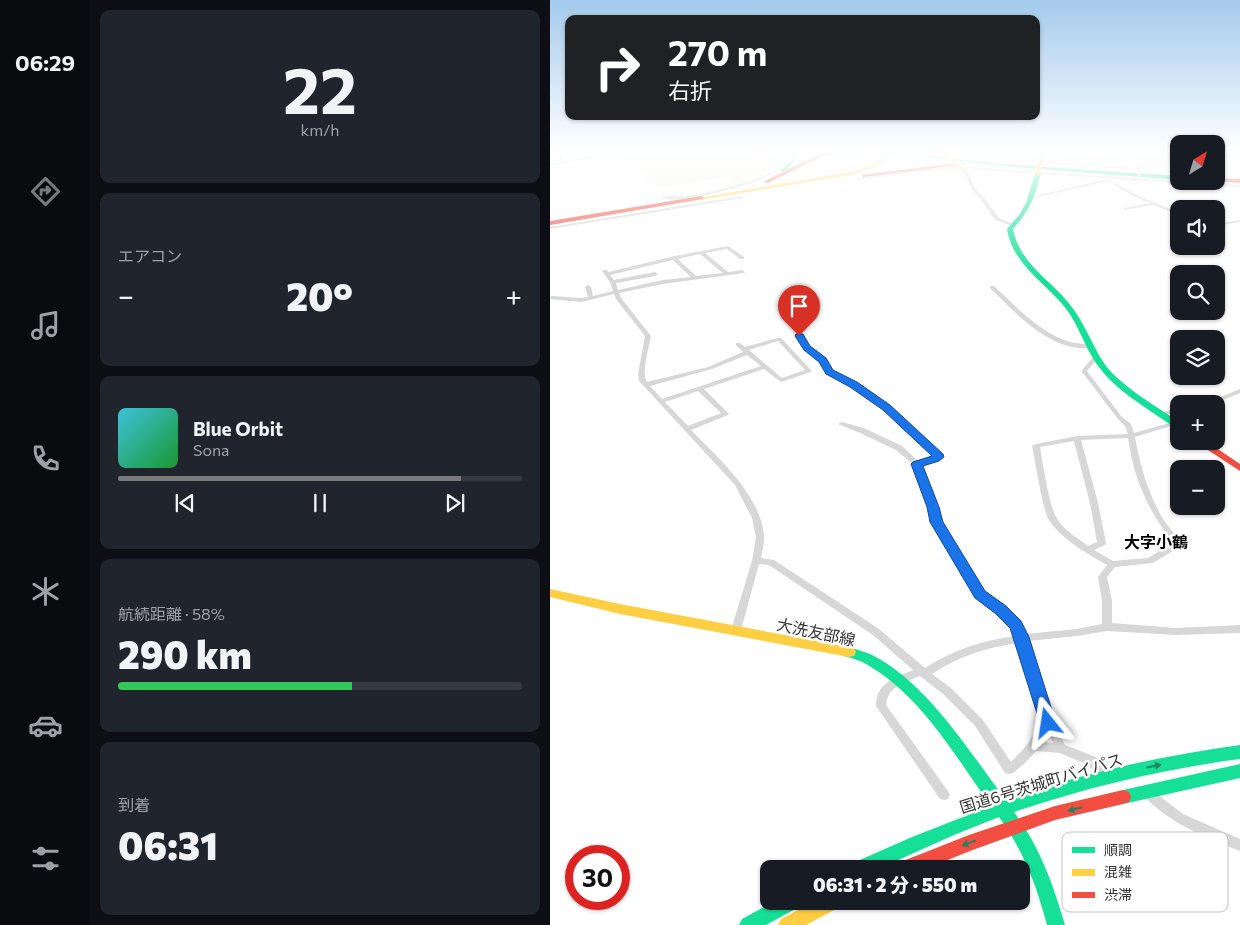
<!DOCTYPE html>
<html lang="ja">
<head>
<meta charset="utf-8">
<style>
	body { margin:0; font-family:Commissioner,"Noto Sans JP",sans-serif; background:#20242c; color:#f1f3f6; height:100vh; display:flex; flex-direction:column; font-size:19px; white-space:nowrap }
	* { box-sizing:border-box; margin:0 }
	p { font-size:16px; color:#9ea1a6 }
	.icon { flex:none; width:28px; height:28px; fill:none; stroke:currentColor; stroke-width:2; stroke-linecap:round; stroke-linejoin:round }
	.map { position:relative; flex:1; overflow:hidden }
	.details { display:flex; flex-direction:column; gap:10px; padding:10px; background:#0d0f14; width:460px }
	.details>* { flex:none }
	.banner { position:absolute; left:15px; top:15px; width:475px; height:105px; border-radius:10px; box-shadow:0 1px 4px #0004; background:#202124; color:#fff; overflow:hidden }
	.needle { width:32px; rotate:38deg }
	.tools { position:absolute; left:620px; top:135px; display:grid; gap:10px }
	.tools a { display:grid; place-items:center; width:55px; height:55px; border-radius:10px; background:#171b24; box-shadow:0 1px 4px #0004; font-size:25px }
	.speed { position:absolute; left:15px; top:845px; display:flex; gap:10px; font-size:25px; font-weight:700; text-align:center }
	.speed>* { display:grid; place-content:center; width:65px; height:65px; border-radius:50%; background:#171b24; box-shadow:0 1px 4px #0004; line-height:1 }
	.speed .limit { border:8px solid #d22; background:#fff; color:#111 }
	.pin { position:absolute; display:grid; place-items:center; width:42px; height:42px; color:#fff; margin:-51px -21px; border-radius:50% 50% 50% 0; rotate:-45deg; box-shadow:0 0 5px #0007 }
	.pin .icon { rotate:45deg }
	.me { position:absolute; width:55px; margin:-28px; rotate:345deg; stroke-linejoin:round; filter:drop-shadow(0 0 4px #0008) }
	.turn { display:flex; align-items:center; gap:18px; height:105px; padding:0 20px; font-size:22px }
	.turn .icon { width:65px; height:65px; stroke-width:2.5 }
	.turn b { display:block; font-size:35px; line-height:42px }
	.big { font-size:38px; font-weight:800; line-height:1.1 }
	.details .widget { flex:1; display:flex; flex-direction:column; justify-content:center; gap:8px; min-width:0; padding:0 18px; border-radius:10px; background:#20242c }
	.details .dial { align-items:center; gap:0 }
	.dial b { font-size:65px; line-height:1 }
	.song { display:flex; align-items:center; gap:15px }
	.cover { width:60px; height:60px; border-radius:8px; background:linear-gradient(135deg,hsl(190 70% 55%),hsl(130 70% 35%)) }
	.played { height:5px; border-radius:2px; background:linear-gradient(90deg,#7a7a7a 85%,#363941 85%) }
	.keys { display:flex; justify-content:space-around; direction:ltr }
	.heat { display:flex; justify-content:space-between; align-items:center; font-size:28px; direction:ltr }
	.charge { height:8px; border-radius:4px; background:linear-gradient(90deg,#34c759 58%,#363941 0) }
	.trip { position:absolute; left:210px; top:860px; width:270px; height:50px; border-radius:10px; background:#171b24; box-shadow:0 1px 4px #0004; font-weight:800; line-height:50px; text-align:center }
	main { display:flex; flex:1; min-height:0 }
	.tabs { display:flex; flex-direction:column; width:90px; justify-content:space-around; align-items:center; background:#090b0e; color:#9ea1a6 }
	.tabs .icon { width:35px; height:35px }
	.tabs .selected { color:#7a7a7a }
	.tabs b { font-size:22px; color:#f1f3f6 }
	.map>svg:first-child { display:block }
</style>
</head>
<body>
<main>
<nav class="tabs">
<b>06:29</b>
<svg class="icon selected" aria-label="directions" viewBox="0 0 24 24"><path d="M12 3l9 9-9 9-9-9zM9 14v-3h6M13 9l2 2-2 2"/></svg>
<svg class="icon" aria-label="music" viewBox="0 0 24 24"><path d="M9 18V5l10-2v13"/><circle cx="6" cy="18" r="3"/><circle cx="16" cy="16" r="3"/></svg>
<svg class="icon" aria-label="phone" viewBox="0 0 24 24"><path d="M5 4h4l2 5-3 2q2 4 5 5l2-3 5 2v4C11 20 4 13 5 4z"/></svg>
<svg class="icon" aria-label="climate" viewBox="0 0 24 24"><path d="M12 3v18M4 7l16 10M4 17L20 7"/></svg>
<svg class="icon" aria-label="car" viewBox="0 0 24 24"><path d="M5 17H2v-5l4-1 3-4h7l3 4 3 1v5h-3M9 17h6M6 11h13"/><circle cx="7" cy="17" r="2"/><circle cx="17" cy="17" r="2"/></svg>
<svg class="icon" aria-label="filters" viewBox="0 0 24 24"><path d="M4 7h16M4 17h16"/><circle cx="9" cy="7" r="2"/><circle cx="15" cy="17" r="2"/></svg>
</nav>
<section class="details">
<div class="widget dial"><b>22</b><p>km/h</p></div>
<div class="widget"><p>エアコン</p>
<div class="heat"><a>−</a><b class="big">20°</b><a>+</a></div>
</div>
<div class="widget">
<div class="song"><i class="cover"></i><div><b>Blue Orbit</b><p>Sona</p></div></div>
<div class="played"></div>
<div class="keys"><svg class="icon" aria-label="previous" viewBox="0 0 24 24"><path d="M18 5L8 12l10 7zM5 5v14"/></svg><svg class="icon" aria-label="pause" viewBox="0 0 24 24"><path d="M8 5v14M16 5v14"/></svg><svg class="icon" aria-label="next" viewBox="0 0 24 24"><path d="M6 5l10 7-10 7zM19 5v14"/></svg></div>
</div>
<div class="widget"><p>航続距離 · 58%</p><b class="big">290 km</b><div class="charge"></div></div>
<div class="widget"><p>到着</p><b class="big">06:31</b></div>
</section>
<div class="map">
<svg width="690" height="925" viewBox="0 0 690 925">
	<rect width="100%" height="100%" fill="#fff"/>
	<g fill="#f1f5ed">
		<path d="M46,151h183l2,2c-6,20 -28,25 -46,31l-9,-6 -63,9 -18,-9 3,-5 -38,-19z"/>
		<polygon points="498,151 629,151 629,158 610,163 601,161 594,162 579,157 549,164 518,164 496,154"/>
	</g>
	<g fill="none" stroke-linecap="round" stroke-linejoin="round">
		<g stroke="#d6d6d6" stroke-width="8" stroke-dasharray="8 4" stroke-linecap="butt">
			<polyline points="398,151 400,151"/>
			<polyline points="400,165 415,165"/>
		</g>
		<g fill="#d7d7d7" fill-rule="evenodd">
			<polygon points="10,151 14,151 12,162 41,156 58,151 63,151 42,158 0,166 0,164 8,162"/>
			<path d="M235,151h4c1,4 2,7 0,11 -11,18 -109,44 -128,36 7,-3 18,-1 26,-2 21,-3 85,-17 98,-34 3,-4 2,-7 0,-11z"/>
			<polygon points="690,153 690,155 666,159 666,157"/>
			<polygon points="629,158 629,160 588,170 490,163 488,162 490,161 588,168"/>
			<polygon points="418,167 690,185 690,187 414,169 420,175 424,187 435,199 449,218 465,224 465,226 463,226 445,220 432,201 421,188 416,175 410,169 375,171 306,180 304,179 375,169"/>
			<polygon points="557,179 585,194 629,213 629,216 604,205 573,210 573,209 575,208 600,203 583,196 558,181 483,198 481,197"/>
			<polygon points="192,196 193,196 193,198 0,229 0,227"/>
			<polygon points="690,220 690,222 666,226 666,224"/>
			<path d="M178,246l16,11v2h-4l-13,-10 -22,4 23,19 14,-2 3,2 -1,1 -81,11 -44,9 2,5 30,38c-2,12 -10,36 -4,46l61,-15 35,-15 -7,-7v-2h4l5,4 32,-9h4l30,32v2l-30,10 -17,-13 -60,20 25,25 -1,1 -37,15c28,29 68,63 73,105 1,7 -2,16 -3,23l13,2 105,69 46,39c28,-18 58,-28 91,-32l-8,-15 -31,-25 -8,-11 -37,-63 -3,-15 -15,-42 -18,-15 -38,-18 -18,-7 -2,-1 4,-2 22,6 38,18 16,15 16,-5v-1l-49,-47 -34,-22 -23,-13 -8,-12 -21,-19 -5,-17 1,-1 2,-1 3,2 4,15 20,19 8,12 23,13 34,22 51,46 2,5 -1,2 -20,6 16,42 3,15 35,59 8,11 31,25 11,17 52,-5 25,-5v-23l-4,-24 9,-12c-19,-11 -44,-25 -57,-43 -8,-12 -14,-59 -18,-76l4,-2 41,-8 51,-2 -3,-8 -7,-7 -36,-47v-2l12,-14h4v2l-11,13 35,46 9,7 3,9 39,-11h4l2,1 -2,1 -42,13c5,29 13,56 28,82 6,9 14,16 19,25l-1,2 -28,17 -38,4 -8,10 5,24v22l64,5 64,-3v8l-64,2 -69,-4 -30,5 -49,5 25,81 12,23 31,12 15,15 2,4 -2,4 -4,1 -4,-1 -15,-15 -28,-12 -24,-2 -11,12 -12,10 -4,1 -4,-1 -30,-47 -32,-32 -23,-18c-15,6 -33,11 -34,29l62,86 2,4 -2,4 -4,1 -4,-1 -64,-93c0,-24 19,-28 37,-36l-40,-35 -104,-70 -10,-1 -18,66 -2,3 -3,1 -3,-1 -2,-3 21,-69 4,-24 -4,-19 -17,-33 -96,-104 -1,-7 7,-38 -29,-37 -2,-5 -33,8 -31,-3 1,-3 30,2 7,-1 -3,-10 3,-2 3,2 2,9 20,-5 -3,-9 -8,-11 1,-1h4l1,2 63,-15 2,-1h2zM150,254l23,19 -27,3 -18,-17zM123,260l18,17 -28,3 -45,10 -2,-7 39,-7 3,-2 -3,-2 -41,8 -4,-5zM228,341l27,29 -23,8 -33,-28zM197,355l14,11 -99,33 -12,-13 62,-17zM148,391l23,22 -33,13 -23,-24zM578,438c6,42 20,72 45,105l-25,15 -35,3 -19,-11 11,-5 1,-2 -8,-40 -17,-63zM524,441l16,62 7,39 -9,4c-10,-8 -23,-15 -30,-26 -9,-12 -15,-56 -18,-73zM469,643l23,79 -15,23 -16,17 -28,-42 -32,-32 -19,-14c27,-18 55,-27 87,-31zM498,733l5,10 -11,-1z"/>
			<path d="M440,286h4c21,20 43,43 70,54 9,4 23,3 30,7 -4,3 -9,1 -15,1 -36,-4 -64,-36 -89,-60z"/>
			<polygon points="690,389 690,393 663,404 653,404"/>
			<polygon points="629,408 629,412 612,416 609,414 610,413"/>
			<path d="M598,787l4,1 10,10 21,16 57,25v12c-35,-14 -70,-27 -96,-55l-2,-4 2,-4z"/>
		</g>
		<g fill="#16e098" fill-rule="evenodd">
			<polygon points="242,151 246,151 246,160 235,172 231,172 231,170 242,160"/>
			<polygon points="331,151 343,151 453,164 629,176 629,180 453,166 333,152"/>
			<polygon points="491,151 495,151 492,163 490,164 488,163"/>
			<path d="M486,171l5,1c-5,23 -12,40 -28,57 7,37 41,52 61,81 14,19 21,44 37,62 20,20 45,34 68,50v7c-8,-3 -16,-10 -23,-14 -23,-16 -47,-31 -62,-55 -10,-16 -16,-35 -27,-50 -21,-28 -54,-44 -60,-81l13,-15 6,-11z"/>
			<path d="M299,647c8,3 18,5 25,9 54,28 96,97 132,144 76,-27 154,-44 234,-55v14c-77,10 -152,28 -226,53 26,35 39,72 51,113h-18c-11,-41 -23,-73 -48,-108l-45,18 -76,34h-27l2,-6 59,-26 79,-31c-36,-50 -70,-111 -125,-142 -7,-4 -15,-6 -22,-8l-2,-4 2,-4z"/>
			<polygon points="690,764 690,778 573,804 567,802 565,797 567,792 573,790"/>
			<polygon points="225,901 252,901 249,907 216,925 189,925 192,919"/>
		</g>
		<g fill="#ffcf43" fill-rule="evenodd">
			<polygon points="335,153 339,154 326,167 306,174 151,200 148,198 305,171 322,165"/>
			<polygon points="402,161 406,161 413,167 413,169 409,169 402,163"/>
			<polygon points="0,589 70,604 299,647 304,648 306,652 304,656 299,657 70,614 0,597"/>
			<polygon points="265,901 293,901 290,907 256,925 228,925 231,919"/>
		</g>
		<g fill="#f24e42" fill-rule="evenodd">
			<polygon points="281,151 287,151 269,158 218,183 213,182 265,156"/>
			<polygon points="399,164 401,166 314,177 311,175"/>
			<polygon points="666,178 690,179 690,183 665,181 666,181"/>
			<polygon points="151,196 153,197 153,199 0,225 0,221"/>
			<polygon points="644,441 656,441 690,464 690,471"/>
			<polygon points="573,790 579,792 581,797 579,802 573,804 505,820 420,851 375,869 346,869 348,863 419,835 505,806"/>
		</g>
		<polyline stroke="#d7d7d7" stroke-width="4" points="588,170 589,179"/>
		<polyline stroke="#16e098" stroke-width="5.5" points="337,151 337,154"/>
		<g stroke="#ffcf43" stroke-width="5.5">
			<polyline points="395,154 404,162"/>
			<polyline points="488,172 490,163"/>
		</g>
	</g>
	<defs><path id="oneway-solid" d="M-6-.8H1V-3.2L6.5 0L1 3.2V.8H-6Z" transform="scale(1.25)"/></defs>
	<g fill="#268160">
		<use href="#oneway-solid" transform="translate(604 766) rotate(-11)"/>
		<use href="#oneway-solid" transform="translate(525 809) rotate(166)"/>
		<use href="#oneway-solid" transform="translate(419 843) rotate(160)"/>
	</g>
	<linearGradient id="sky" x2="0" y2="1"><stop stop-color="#a3caec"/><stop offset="0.54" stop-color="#fff"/><stop offset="1" stop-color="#fff" stop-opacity="0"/></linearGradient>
	<rect width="690" height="280" fill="url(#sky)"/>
	<polygon fill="#1a73e8" stroke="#114b97" points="246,334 253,334 260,346 276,358 283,370 307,382 340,405 393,454 394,457 389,461 373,466 389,507 393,522 435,591 456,606 471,621 479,637 506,723 504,728 498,730 492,728 490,723 460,628 446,614 425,598 380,522 377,507 361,464 363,462 382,456 333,410 300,387 276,374 269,362 254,350 245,336"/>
	<g text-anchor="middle" stroke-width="5" stroke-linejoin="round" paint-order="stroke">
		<g font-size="16" font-weight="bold" fill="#000" stroke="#fff">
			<text x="606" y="548">大字小鶴</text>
		</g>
		<g font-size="16" fill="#333" stroke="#fff">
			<text transform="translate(266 632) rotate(12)" y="6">大洗友部線</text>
			<text transform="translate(491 783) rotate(-17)" y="6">国道6号茨城町バイパス</text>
		</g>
	</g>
	<rect x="512" y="832" width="166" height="80" rx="8" fill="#fff" stroke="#c2c2c2" stroke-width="1"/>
	<rect x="522" y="847" width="23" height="6" fill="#16e098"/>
	<rect x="522" y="869" width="23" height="7" fill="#ffcf43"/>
	<rect x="522" y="892" width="23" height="6" fill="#f24e42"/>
	<g font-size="14" fill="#333">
		<text x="554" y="855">順調</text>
		<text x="554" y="877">混雑</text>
		<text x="554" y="900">渋滞</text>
	</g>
</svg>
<div class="tools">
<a><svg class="needle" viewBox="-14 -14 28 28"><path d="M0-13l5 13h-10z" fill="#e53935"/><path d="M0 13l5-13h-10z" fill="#9ea1a6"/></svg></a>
<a><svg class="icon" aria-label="sound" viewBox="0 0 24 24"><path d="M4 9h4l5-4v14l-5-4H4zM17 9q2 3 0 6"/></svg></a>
<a><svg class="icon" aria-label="search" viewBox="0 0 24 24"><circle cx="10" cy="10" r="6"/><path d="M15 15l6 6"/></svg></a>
<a><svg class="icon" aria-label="layers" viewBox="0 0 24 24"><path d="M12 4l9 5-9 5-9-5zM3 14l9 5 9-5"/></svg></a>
<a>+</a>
<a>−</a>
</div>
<div class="speed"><div class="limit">30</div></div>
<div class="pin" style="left:249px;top:336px;background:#d93025"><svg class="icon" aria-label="arrive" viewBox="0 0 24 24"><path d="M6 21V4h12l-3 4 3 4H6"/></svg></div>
<svg class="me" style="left:498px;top:723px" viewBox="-20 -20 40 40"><path d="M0-17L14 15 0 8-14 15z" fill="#1a73e8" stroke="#fff" stroke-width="4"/></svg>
<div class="trip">06:31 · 2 分 · 550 m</div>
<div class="banner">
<div class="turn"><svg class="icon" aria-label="right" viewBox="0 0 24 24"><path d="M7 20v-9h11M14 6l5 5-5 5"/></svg><div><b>270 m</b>右折</div></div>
</div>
</div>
</main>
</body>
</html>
